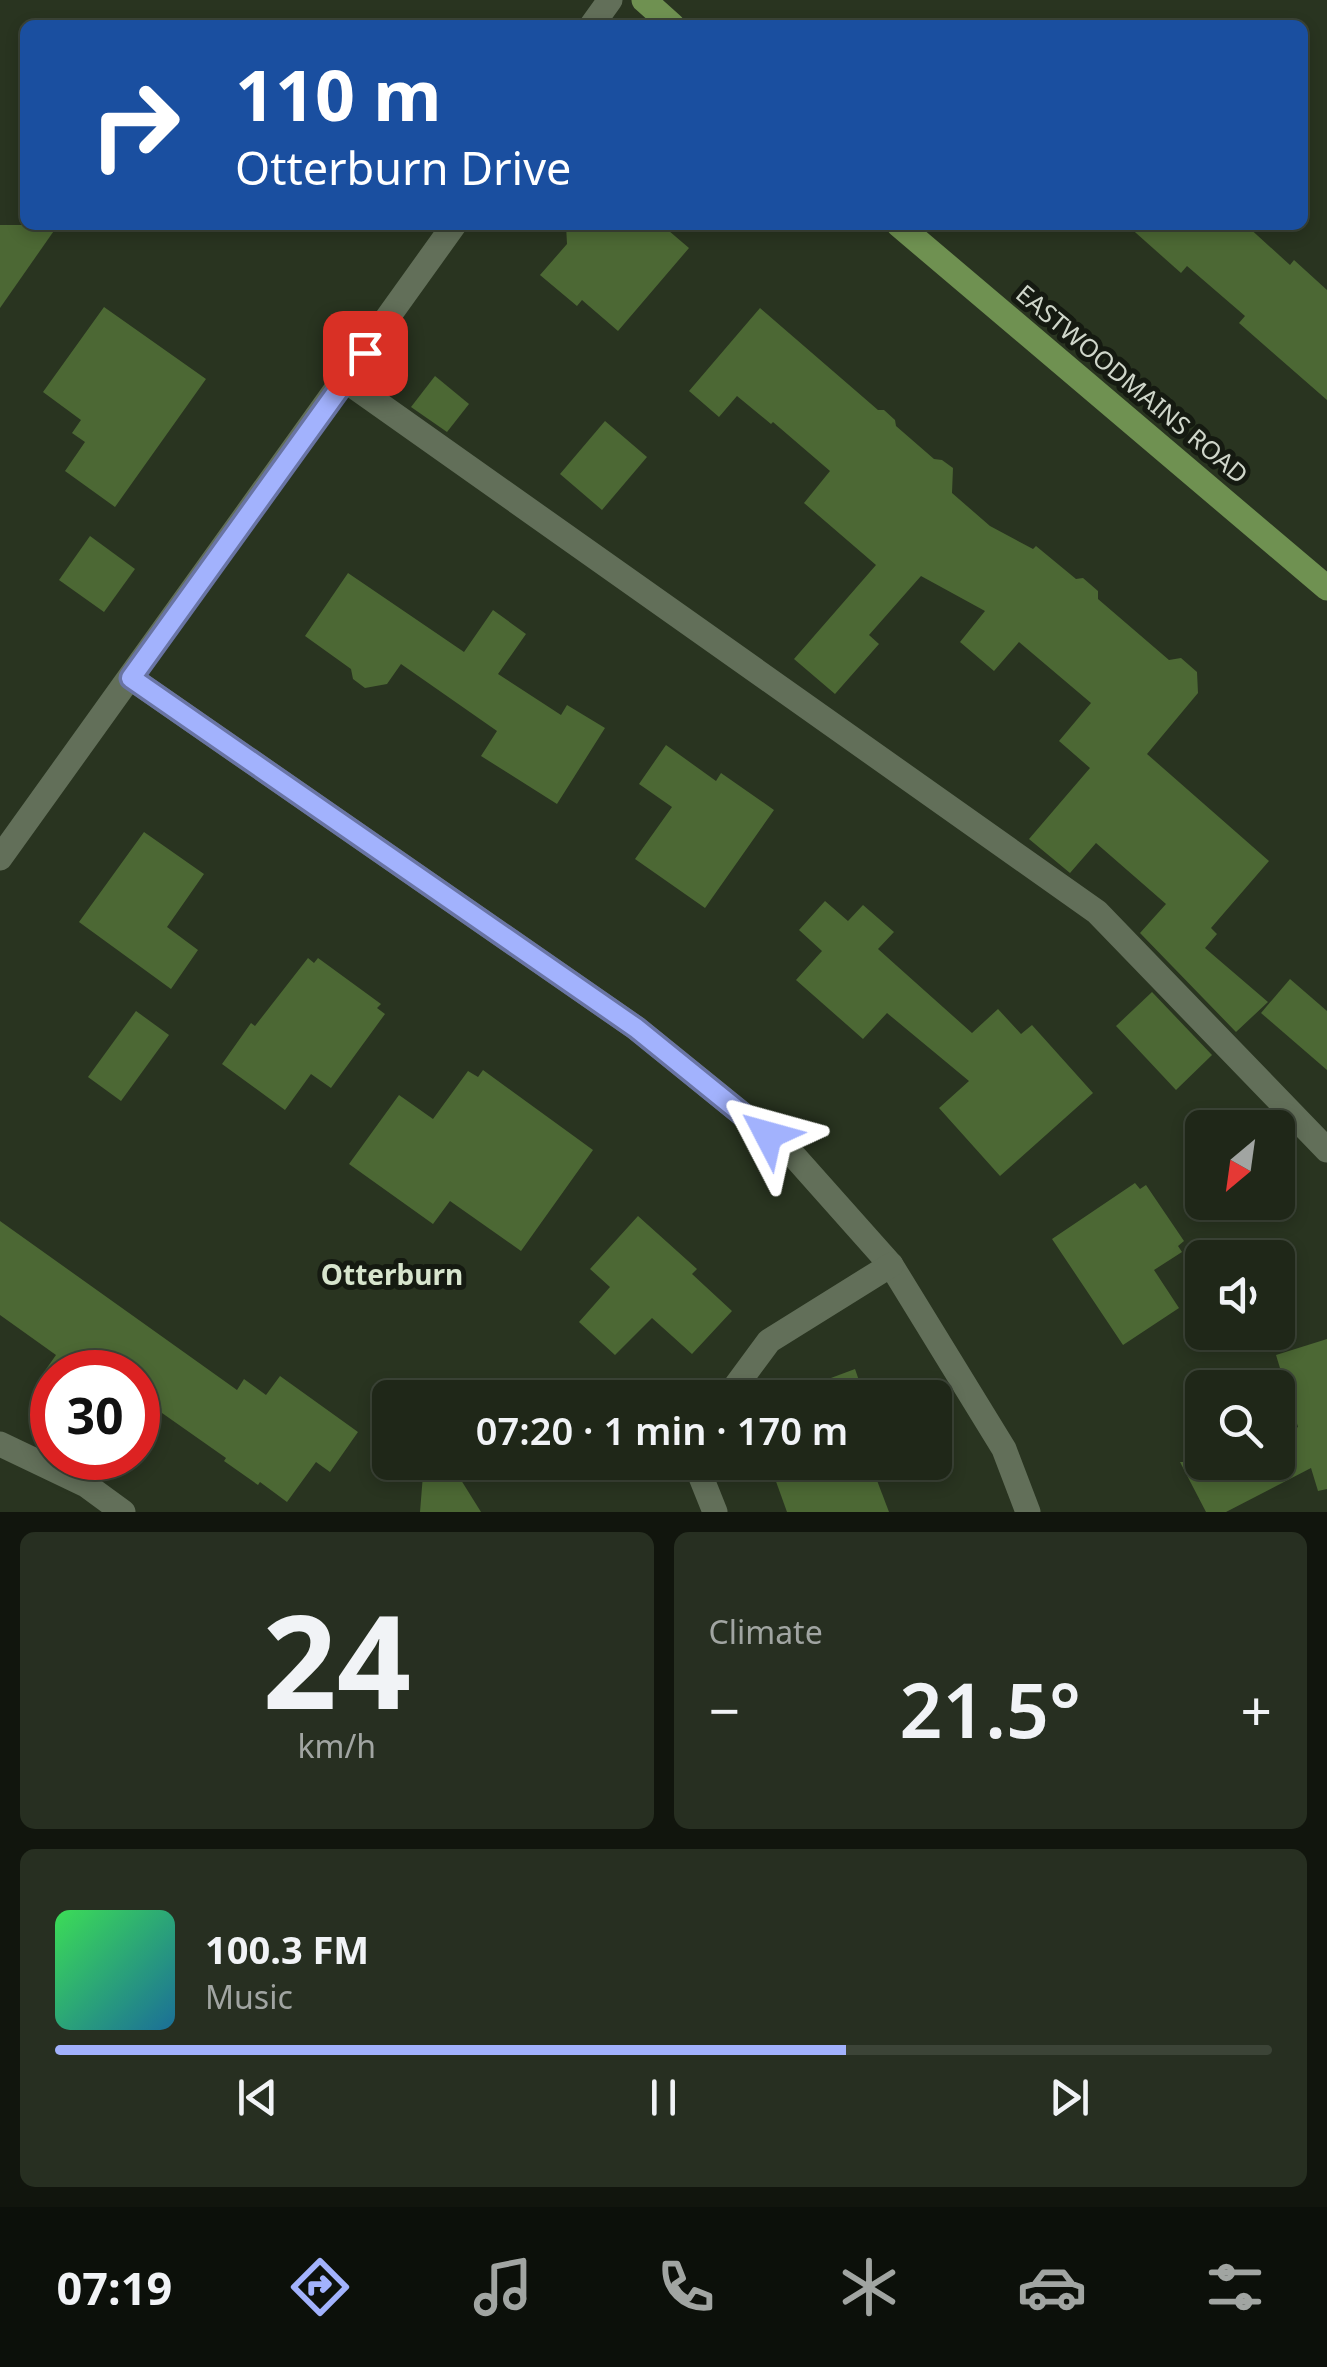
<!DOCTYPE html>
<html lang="en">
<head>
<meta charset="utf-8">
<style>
	body { margin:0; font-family:"Noto Sans",sans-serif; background:#272f21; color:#f1f3f6; height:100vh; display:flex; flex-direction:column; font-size:38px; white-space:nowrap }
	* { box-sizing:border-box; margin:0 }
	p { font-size:32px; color:#a1a5a2 }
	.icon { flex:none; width:55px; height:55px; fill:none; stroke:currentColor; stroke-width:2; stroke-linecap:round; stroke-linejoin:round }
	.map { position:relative; height:1512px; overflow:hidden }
	.side { display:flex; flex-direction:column; gap:20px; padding:20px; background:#11150d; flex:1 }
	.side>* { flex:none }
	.guide { position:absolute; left:20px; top:20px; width:1288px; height:210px; border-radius:15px; box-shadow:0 5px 15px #0003,0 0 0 2px #3c4437; background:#1a4fa0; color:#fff; overflow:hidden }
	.needle { width:65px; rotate:209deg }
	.tools { position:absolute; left:1185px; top:1110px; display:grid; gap:20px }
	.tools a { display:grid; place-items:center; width:110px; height:110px; border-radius:15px; background:#1f2718; box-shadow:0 5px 15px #0003,0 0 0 2px #3c4437; font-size:50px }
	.speed { position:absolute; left:30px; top:1350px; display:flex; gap:20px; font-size:50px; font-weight:700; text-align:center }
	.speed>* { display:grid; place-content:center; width:130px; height:130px; border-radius:50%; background:#1f2718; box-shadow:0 5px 15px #0003,0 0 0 2px #3c4437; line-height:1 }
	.speed .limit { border:15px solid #d22; background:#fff; color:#111 }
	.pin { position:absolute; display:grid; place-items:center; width:85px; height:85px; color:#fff; margin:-42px; border-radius:20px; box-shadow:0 5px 15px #0006 }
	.me { position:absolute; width:110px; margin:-55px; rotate:309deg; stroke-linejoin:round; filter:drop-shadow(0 0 8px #0008) }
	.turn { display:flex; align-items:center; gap:35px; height:210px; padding:0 50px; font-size:45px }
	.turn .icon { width:130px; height:130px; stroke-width:2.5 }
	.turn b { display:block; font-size:70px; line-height:85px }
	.big { font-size:75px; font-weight:600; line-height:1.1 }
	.side .widget { flex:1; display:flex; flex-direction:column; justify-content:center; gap:15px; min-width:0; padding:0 35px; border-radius:15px; background:#272f21 }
	.side .dial { align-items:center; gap:0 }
	.dial b { font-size:130px; line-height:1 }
	.song { display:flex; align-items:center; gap:30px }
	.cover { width:120px; height:120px; border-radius:15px; background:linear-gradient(135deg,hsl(130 70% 55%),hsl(200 70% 35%)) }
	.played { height:10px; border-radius:5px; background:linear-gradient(90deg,#a2b2fd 65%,#3c4437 65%) }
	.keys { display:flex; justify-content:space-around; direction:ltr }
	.heat { display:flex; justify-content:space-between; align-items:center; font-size:55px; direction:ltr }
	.side .tiles { flex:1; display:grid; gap:20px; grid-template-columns:1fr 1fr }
	.widget:last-child { grid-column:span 2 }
	.trip { position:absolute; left:372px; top:1380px; width:580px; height:100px; border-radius:15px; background:#1f2718; box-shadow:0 5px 15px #0003,0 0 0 2px #3c4437; font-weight:600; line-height:100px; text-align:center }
	.menu { display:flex; height:160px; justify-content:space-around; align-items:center; background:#0c100a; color:#a1a5a2 }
	.menu .icon { width:70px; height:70px }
	.menu .on { color:#a2b2fd }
	.menu b { font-size:45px; color:#f1f3f6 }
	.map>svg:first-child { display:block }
</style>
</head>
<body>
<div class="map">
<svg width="1327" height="1512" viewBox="0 0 1327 1512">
	<rect width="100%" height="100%" fill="#293420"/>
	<g fill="#4c6834">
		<polygon points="0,225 58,225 0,308"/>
		<polygon points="566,225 662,225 689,248 618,331 582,300 577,306 540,275 567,244"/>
		<polygon points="1127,225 1246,225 1290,265 1294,260 1327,290 1327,400 1239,323 1245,316 1187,266 1181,273"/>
		<polygon points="104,307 206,379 115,507 65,471 85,442 72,433 81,420 43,392"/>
		<polygon points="760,308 878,410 884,410 895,420 896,426 934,459 942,460 953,468 952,493 990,526 1033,549 1036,546 1076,579 1083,578 1098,591 1098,599 1169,660 1181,658 1197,672 1198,693 1147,754 1269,861 1211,928 1217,934 1205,948 1268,1002 1236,1032 1140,933 1166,904 1096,843 1070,873 1029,839 1090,768 1059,741 1091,703 1019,642 994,671 960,642 985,611 921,576 869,635 879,644 835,694 794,659 876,565 804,503 830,471 773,422 771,424 737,396 719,417 689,391"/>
		<polygon points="435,376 469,404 447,432 411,407"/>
		<polygon points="605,421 647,457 602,510 560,474"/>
		<polygon points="90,536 135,569 104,612 59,580"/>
		<polygon points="348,573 464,652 493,610 526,634 498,674 561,715 567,705 605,728 557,804 481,756 497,731 401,664 387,684 365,688 353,679 351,669 305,636"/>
		<polygon points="666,745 716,781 721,773 774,810 705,908 635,859 672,807 639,784"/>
		<polygon points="144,832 204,874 167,927 198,950 171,989 79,922"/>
		<polygon points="825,901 848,921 863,905 894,932 878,949 972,1033 998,1009 1021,1034 1032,1025 1093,1093 1000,1176 939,1108 969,1081 887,1013 863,1039 796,980 822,951 799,930"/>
		<polygon points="308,958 314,963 318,958 381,1004 377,1008 385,1014 331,1088 311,1074 285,1110 222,1064 251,1023 255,1026"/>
		<polygon points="1290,979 1327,1011 1327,1070 1261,1013"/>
		<polygon points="1152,992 1212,1055 1176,1090 1116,1026"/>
		<polygon points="136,1011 169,1035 121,1101 88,1077"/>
		<polygon points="483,1070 593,1150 521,1251 450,1201 433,1224 349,1164 399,1095 433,1119 468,1071 478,1077"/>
		<polygon points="1135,1183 1140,1189 1146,1185 1184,1241 1178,1246 1182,1252 1154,1270 1179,1308 1123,1345 1052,1239"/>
		<polygon points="638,1216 697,1269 692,1274 732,1311 692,1354 652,1318 615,1355 579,1322 610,1287 590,1269"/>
		<polygon points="0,1221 237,1390 244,1379 266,1395 280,1376 358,1432 330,1472 316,1462 287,1502 260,1482 258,1485 224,1461 226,1458 162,1413 138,1447 138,1372 44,1372 56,1355 0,1315"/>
		<polygon points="1327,1339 1327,1489 1318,1491 1311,1468 1226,1512 1206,1512 1180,1462 1278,1462 1278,1438 1298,1427 1276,1355"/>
		<polygon points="855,1369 865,1398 777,1398 780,1397"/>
		<polygon points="424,1462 462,1462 461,1480 481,1512 420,1512"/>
		<polygon points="769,1462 870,1462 889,1512 787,1512"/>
	</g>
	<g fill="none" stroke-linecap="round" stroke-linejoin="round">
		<g stroke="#626f59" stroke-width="25">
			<polyline points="592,25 610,0"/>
			<polyline points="345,380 1097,912 1327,1150"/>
			<polyline points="131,678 636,1028 794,1156 891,1265 1004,1449 1028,1512"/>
			<polyline points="0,858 454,225"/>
			<polyline points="727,1398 769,1341 891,1265"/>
			<polyline points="0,1444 86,1485 123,1512"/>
			<polyline points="695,1462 715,1512"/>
		</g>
		<g stroke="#6f9151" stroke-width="25">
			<polyline points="644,0 672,25"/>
			<polyline points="899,225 1327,588"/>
		</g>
	</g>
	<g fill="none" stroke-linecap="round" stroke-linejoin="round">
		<defs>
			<polyline id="route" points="365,353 131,678 636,1028 768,1135"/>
		</defs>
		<use href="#route" stroke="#6974a4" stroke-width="25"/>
		<use href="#route" stroke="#a2b2fd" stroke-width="18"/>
	</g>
	<g text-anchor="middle" stroke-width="10" stroke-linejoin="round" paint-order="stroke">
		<g font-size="25" fill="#cfd6ca" stroke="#151a11">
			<text transform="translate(1132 384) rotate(40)" y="9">EASTWOODMAINS ROAD</text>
		</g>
		<g font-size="28" font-weight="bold" fill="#d7e5cd" stroke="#151a11">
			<text x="392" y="1285">Otterburn</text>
		</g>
	</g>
</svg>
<div class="tools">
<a><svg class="needle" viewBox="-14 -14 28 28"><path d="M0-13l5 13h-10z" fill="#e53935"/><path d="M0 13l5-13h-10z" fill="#a1a5a2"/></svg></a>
<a><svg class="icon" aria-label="sound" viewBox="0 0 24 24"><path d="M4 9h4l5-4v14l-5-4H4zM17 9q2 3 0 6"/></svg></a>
<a><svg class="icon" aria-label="search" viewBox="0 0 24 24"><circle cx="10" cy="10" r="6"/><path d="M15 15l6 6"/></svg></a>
</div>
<div class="speed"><div class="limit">30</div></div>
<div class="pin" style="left:365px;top:353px;background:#d93025"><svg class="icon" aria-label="arrive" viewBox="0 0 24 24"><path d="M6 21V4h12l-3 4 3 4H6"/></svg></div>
<svg class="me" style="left:768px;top:1135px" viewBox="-20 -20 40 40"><path d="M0-17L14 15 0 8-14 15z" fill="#a2b2fd" stroke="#fff" stroke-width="4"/></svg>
<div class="trip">07:20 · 1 min · 170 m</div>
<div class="guide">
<div class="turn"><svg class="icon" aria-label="right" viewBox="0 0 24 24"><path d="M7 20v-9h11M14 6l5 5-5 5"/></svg><div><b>110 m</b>Otterburn Drive</div></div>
</div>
</div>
<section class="side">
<div class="tiles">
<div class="widget dial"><b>24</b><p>km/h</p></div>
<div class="widget"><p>Climate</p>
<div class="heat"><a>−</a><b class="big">21.5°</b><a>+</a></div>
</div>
<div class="widget">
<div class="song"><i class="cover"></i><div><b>100.3 FM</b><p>Music</p></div></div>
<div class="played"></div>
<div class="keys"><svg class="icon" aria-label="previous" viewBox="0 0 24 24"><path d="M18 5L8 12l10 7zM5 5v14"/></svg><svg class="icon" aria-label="pause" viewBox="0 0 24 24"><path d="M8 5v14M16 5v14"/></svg><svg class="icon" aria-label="next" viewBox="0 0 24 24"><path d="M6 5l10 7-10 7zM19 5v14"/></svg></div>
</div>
</div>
</section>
<nav class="menu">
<b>07:19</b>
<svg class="icon on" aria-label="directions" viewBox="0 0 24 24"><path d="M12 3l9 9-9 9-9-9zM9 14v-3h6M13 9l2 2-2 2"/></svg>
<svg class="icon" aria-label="music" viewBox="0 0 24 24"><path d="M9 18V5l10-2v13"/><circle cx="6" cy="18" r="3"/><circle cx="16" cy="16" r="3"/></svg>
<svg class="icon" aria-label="phone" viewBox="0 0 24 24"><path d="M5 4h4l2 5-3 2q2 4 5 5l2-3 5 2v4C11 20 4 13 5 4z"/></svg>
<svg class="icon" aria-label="climate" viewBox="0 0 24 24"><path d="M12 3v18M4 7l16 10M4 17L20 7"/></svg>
<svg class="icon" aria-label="car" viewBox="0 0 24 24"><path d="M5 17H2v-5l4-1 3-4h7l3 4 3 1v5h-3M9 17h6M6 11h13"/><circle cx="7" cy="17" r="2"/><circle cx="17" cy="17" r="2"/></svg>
<svg class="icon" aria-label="filters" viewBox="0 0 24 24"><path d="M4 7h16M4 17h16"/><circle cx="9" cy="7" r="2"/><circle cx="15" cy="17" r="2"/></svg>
</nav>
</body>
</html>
